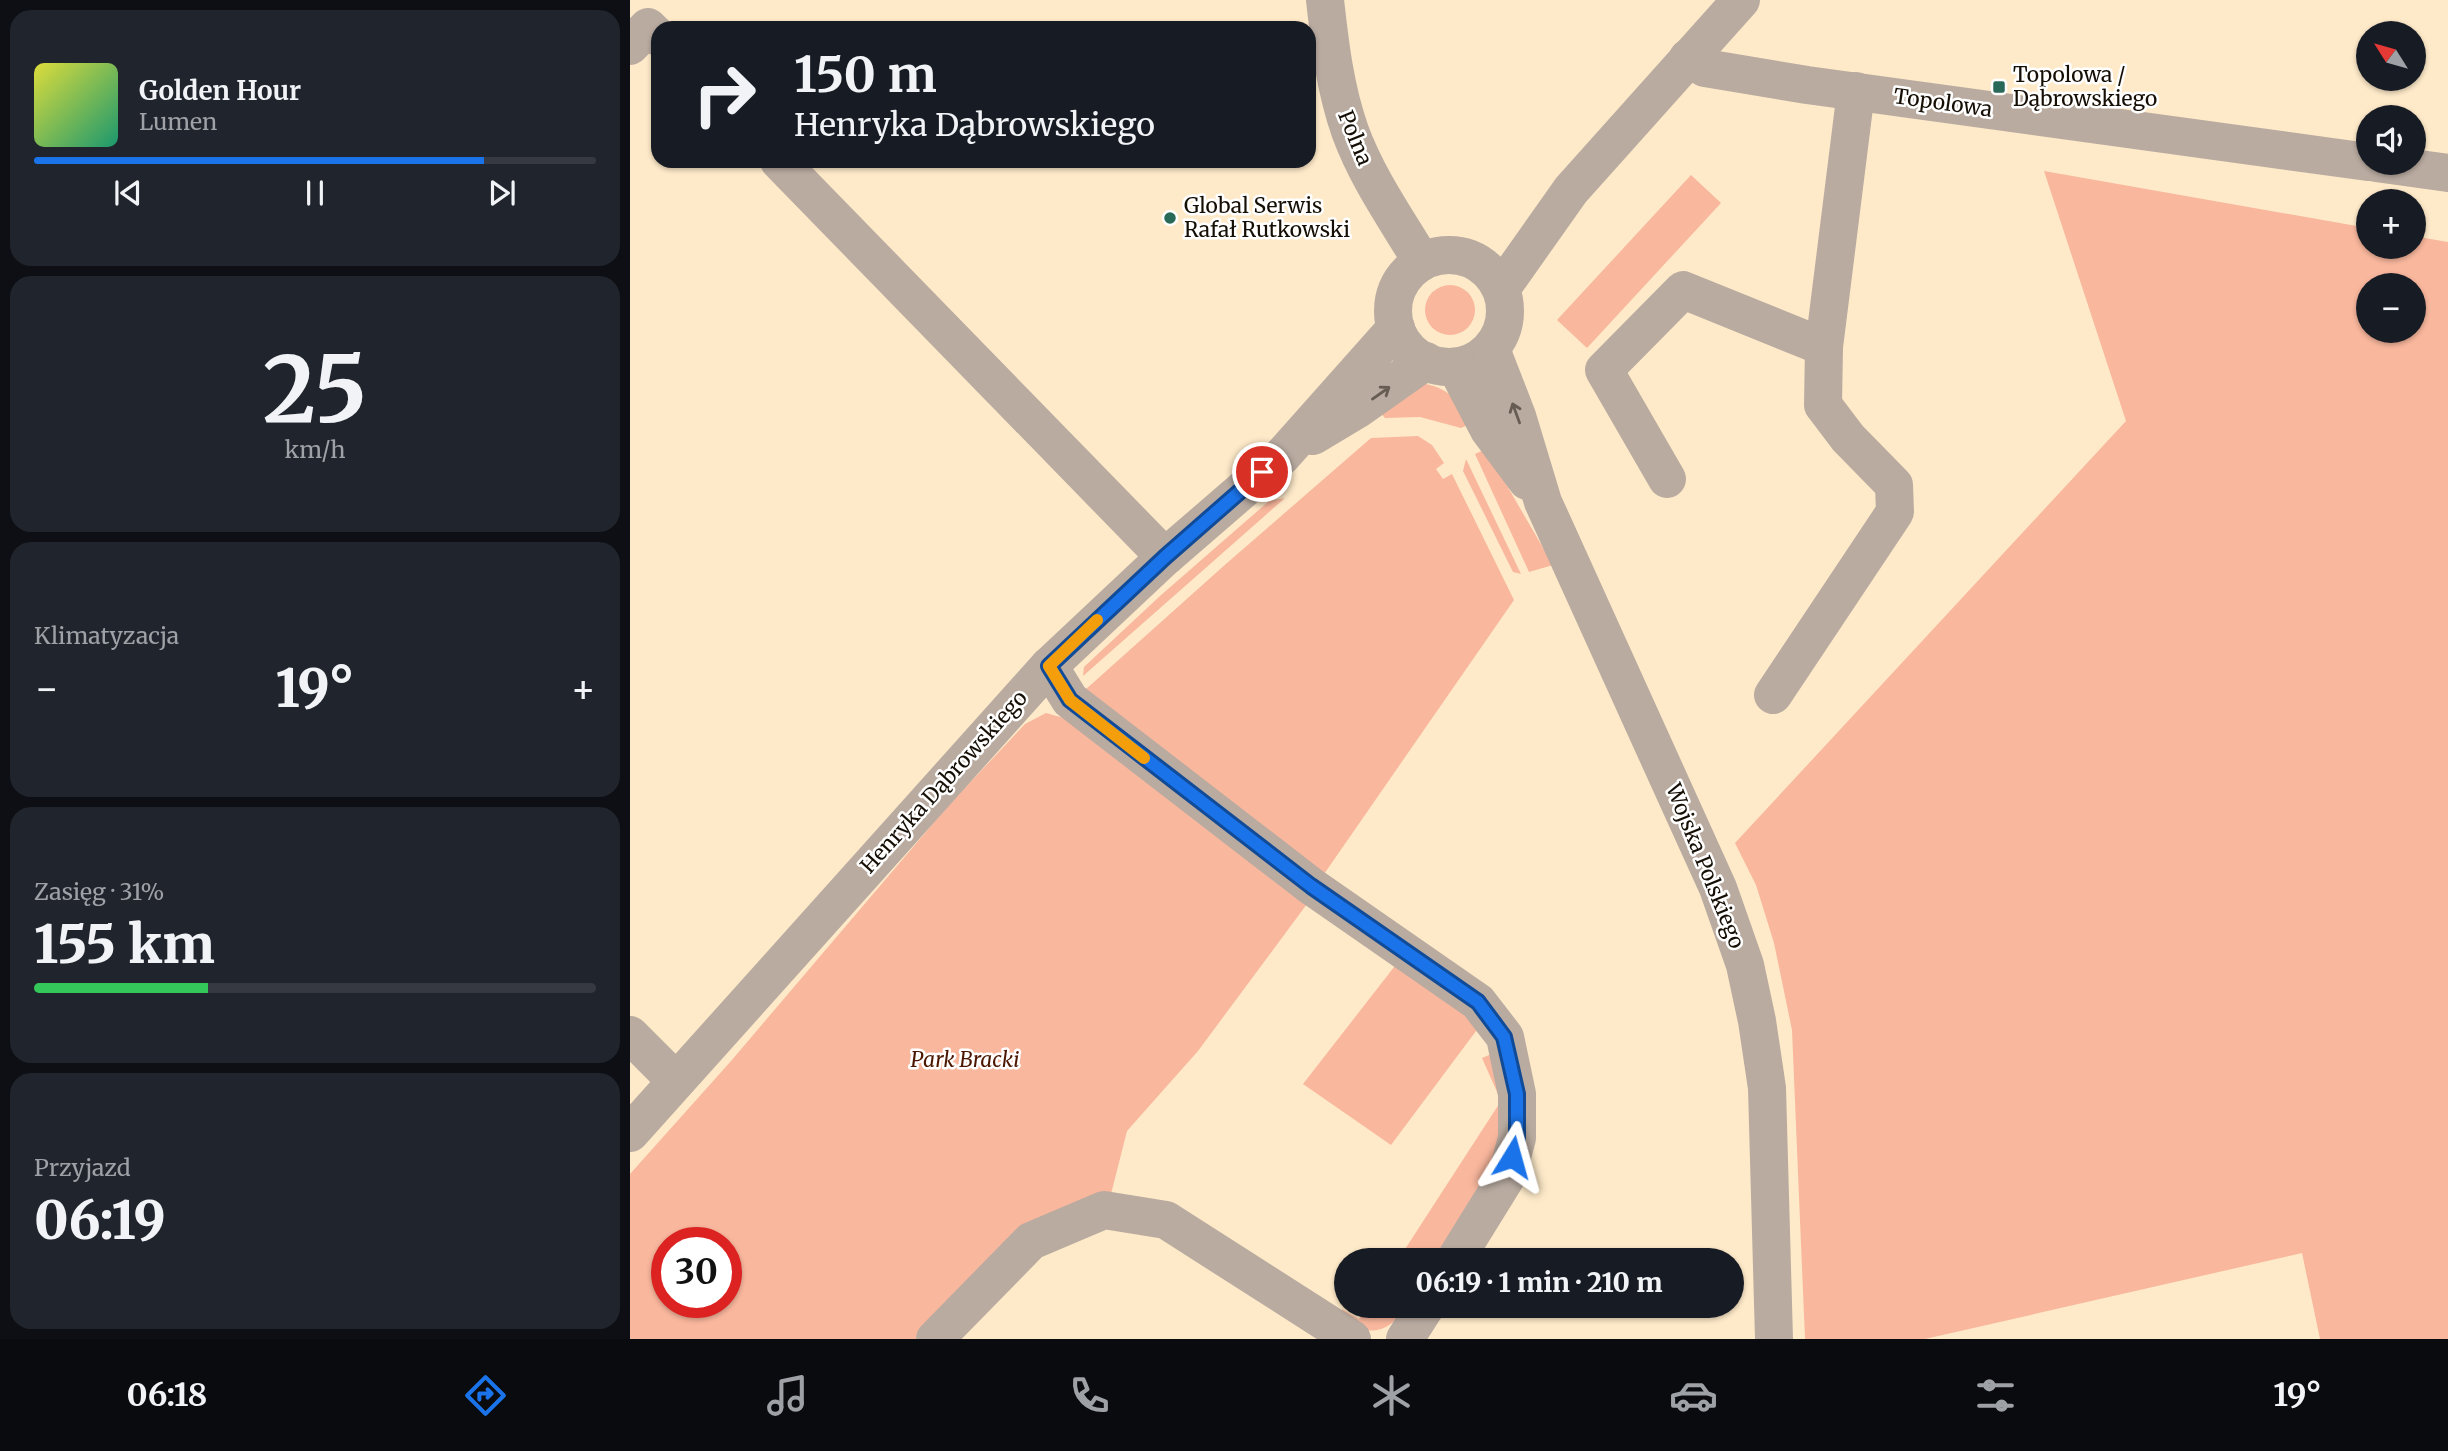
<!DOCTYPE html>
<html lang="pl">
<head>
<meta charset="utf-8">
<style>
	body { margin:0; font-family:Merriweather,serif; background:#20242c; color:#f1f3f6; height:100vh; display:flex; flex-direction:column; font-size:26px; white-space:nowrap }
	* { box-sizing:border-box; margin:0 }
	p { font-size:23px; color:#9ea1a6 }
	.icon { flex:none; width:38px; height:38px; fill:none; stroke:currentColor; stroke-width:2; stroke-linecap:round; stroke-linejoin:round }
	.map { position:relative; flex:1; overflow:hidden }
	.drawer { display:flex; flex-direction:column; gap:10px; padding:10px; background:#0d0f14; width:630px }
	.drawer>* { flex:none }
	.banner { position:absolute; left:21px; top:21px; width:665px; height:147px; border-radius:21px; box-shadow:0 2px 5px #0004; background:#171b24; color:#f1f3f6; overflow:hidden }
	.needle { width:46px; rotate:307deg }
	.controls { position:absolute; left:1726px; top:21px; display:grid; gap:14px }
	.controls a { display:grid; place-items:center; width:70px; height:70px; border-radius:50%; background:#171b24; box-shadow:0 2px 5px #0004; font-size:35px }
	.speed { position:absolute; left:21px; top:1227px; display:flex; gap:14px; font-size:35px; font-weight:700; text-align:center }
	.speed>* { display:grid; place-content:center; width:91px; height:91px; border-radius:50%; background:#171b24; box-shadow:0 2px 5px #0004; line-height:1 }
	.speed .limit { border:10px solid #d22; background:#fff; color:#111 }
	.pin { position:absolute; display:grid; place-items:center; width:60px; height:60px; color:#fff; margin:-30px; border:4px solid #fff; border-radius:50%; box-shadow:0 2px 7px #0007 }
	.me { position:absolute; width:77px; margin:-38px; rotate:8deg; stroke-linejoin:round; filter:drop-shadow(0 0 5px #0008) }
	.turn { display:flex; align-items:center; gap:24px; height:147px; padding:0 28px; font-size:32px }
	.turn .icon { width:91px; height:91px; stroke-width:2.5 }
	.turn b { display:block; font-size:49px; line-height:60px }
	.big { font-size:52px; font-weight:800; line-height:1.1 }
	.drawer .widget { flex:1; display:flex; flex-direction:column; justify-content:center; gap:10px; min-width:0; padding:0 24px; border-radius:21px; background:#20242c }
	.drawer .dial { align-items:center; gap:0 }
	.dial b { font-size:91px; line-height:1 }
	.song { display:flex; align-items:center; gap:21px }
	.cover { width:84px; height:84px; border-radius:10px; background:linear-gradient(135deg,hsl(60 70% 55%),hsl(160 70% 35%)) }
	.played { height:7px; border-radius:4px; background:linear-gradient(90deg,#1a73e8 80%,#363941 80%) }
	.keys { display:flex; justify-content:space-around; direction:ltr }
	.heat { display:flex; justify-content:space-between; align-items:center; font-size:38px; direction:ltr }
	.charge { height:10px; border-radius:5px; background:linear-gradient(90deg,#34c759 31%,#363941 0) }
	.trip { position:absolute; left:704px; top:1248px; width:410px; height:70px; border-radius:35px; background:#171b24; box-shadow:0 2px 5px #0004; font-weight:800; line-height:70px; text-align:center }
	.tab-bar { display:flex; height:112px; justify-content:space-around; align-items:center; background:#090b0e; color:#9ea1a6 }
	.tab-bar .icon { width:49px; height:49px }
	.tab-bar .on { color:#1a73e8 }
	.tab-bar b { font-size:32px; color:#f1f3f6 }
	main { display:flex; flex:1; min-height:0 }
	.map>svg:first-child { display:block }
</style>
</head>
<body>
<main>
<section class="drawer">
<div class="widget">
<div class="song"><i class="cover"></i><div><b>Golden Hour</b><p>Lumen</p></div></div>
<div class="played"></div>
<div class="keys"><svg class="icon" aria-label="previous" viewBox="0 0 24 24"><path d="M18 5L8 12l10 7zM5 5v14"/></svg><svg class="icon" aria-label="pause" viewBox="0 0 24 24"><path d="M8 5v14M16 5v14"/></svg><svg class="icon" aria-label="next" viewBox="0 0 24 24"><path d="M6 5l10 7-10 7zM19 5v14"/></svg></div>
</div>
<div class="widget dial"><b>25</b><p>km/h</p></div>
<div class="widget"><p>Klimatyzacja</p>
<div class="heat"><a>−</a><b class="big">19°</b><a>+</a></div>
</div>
<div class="widget"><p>Zasięg · 31%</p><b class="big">155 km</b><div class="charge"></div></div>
<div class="widget"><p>Przyjazd</p><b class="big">06:19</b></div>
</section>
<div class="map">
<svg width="1818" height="1339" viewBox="0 0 1818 1339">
	<rect width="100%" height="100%" fill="#feeac9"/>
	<g fill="#f9b79d" fill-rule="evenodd">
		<path d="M1414,171l324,57v19h45v-11l35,6v1097h-128l-18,-86 -377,86h-120l-13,-309 -18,-87 -18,-58 -21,-42 391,-422zM1738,285h45v46h-45z"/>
		<polygon points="1061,175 1091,203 957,348 927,320"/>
		<circle cx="820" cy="310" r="25"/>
		<path d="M796,384c27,6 31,18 46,39l-11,5 -41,-11 -35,1 -9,-10z"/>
		<polygon points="788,436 802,445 814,463 806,469 813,479 822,474 884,600 692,877 455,690 597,563 741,438"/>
		<polygon points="856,449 865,465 923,565 899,572 845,454"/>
		<polygon points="836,459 891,574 883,572 833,471"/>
		<polygon points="655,498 453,676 454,667 530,596 639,501"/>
		<path d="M416,713l18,5 243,186 -109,147 -71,80 -17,67 -188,141h-292v-165l101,-113 217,-255 77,-82zM37,1242h59v60h-59z"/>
		<polygon points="768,962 852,1023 761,1145 673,1084"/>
		<polygon points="864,1053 877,1124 856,1179 804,1260 768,1260 871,1101 852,1058"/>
		<path d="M738,1306h38c-20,33 -40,27 -72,15l8,-12 17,10z"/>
	</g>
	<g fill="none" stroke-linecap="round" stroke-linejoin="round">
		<g stroke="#b9aba0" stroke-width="38">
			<path d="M695,0c5,45 10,88 25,131 17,47 47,89 72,131"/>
			<polyline points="0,46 18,27 28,37"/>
			<polyline points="1058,58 1075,68 1177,85 1738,162"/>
			<polyline points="149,161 535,557"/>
			<polyline points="1746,163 1818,173"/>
			<circle cx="819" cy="311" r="56"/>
			<polyline points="871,289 941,190 1111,0"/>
			<polyline points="861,349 887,416 913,502 1088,888 1115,965 1127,1021 1137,1088 1144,1339"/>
			<polyline points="826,367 859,430 897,481"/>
			<polyline points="683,436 728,409 796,361"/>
			<polyline points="1037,479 974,370 1053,290 1194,347"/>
			<polyline points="419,666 440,700 681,886 848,1002 875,1037 887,1094 887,1138 877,1176 825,1260"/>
			<polyline points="1143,695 1265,512 1264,485 1218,438 1193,405 1194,347 1226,91"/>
			<polyline points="0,1035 46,1081"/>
			<polyline points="0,1133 419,666 535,557 652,456 766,328"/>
			<polyline points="305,1339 401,1241 474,1210 536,1220 722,1339"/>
			<polyline points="775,1339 796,1306"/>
		</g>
	</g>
	<defs><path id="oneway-shaft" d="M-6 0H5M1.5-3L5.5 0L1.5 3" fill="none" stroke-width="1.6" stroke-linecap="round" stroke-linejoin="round" transform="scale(1.75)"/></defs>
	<g stroke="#675c52">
		<use href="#oneway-shaft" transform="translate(751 393) rotate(-35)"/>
		<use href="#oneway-shaft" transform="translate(886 413) rotate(-110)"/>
	</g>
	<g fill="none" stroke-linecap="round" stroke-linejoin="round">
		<defs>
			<polyline id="route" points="632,472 535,557 419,666 440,700 681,886 848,1002 874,1037 887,1094 887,1138 882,1157"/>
		</defs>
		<use href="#route" stroke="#114b97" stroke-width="18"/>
		<use href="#route" stroke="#1a73e8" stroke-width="12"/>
		<polyline stroke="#f59e0b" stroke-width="12" points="467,620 419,666 440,700 514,758"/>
	</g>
	<g fill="#286958" stroke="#fff" stroke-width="2.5">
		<rect x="1362" y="80" width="14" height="14" rx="3.5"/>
		<circle cx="540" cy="218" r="7"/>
	</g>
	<g text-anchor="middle" stroke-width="5" stroke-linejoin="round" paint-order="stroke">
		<g font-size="21" fill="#150e04" stroke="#fff" text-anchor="start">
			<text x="1383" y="82">Topolowa /<tspan x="1383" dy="24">Dąbrowskiego</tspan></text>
			<text x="554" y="213">Global Serwis<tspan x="554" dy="24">Rafał Rutkowski</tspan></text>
		</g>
		<g font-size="21" fill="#150e04" stroke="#fff">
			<text transform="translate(1313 103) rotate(8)" y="7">Topolowa</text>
			<text transform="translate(725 138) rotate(68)" y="7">Polna</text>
			<text transform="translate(314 782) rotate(-48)" y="7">Henryka Dąbrowskiego</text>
			<text transform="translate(1075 866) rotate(68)" y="7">Wojska Polskiego</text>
		</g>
		<g font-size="21" font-style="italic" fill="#4c1700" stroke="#fff">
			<text x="335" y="1067">Park Bracki</text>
		</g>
	</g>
</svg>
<div class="controls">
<a><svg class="needle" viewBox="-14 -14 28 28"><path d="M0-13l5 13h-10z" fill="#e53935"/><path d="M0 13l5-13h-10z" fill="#9ea1a6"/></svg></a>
<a><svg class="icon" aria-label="sound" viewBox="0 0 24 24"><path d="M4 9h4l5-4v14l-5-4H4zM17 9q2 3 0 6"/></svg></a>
<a>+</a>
<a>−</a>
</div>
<div class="speed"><div class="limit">30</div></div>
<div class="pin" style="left:632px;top:472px;background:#d93025"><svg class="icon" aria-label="arrive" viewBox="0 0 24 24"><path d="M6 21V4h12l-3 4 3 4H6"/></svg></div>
<svg class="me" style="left:882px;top:1157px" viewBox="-20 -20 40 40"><path d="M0-17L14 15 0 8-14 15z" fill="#1a73e8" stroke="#fff" stroke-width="4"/></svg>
<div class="trip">06:19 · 1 min · 210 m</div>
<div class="banner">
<div class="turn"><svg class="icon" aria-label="right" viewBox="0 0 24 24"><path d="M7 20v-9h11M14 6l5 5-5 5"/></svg><div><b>150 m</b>Henryka Dąbrowskiego</div></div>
</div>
</div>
</main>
<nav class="tab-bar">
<b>06:18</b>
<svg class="icon on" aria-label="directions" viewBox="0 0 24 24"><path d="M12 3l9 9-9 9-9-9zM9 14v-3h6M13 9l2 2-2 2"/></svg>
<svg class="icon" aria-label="music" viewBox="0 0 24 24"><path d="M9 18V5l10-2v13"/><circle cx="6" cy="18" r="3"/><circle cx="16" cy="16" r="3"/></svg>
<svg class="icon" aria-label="phone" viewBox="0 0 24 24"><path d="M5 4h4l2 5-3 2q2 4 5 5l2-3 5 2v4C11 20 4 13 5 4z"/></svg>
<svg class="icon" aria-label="climate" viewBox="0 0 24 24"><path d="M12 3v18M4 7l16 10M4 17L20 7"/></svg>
<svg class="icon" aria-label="car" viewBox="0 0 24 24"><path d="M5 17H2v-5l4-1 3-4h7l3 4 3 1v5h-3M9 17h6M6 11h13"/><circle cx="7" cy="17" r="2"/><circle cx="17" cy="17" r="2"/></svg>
<svg class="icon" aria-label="filters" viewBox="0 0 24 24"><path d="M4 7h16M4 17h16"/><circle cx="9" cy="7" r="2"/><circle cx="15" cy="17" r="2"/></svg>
<b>19°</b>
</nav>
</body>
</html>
